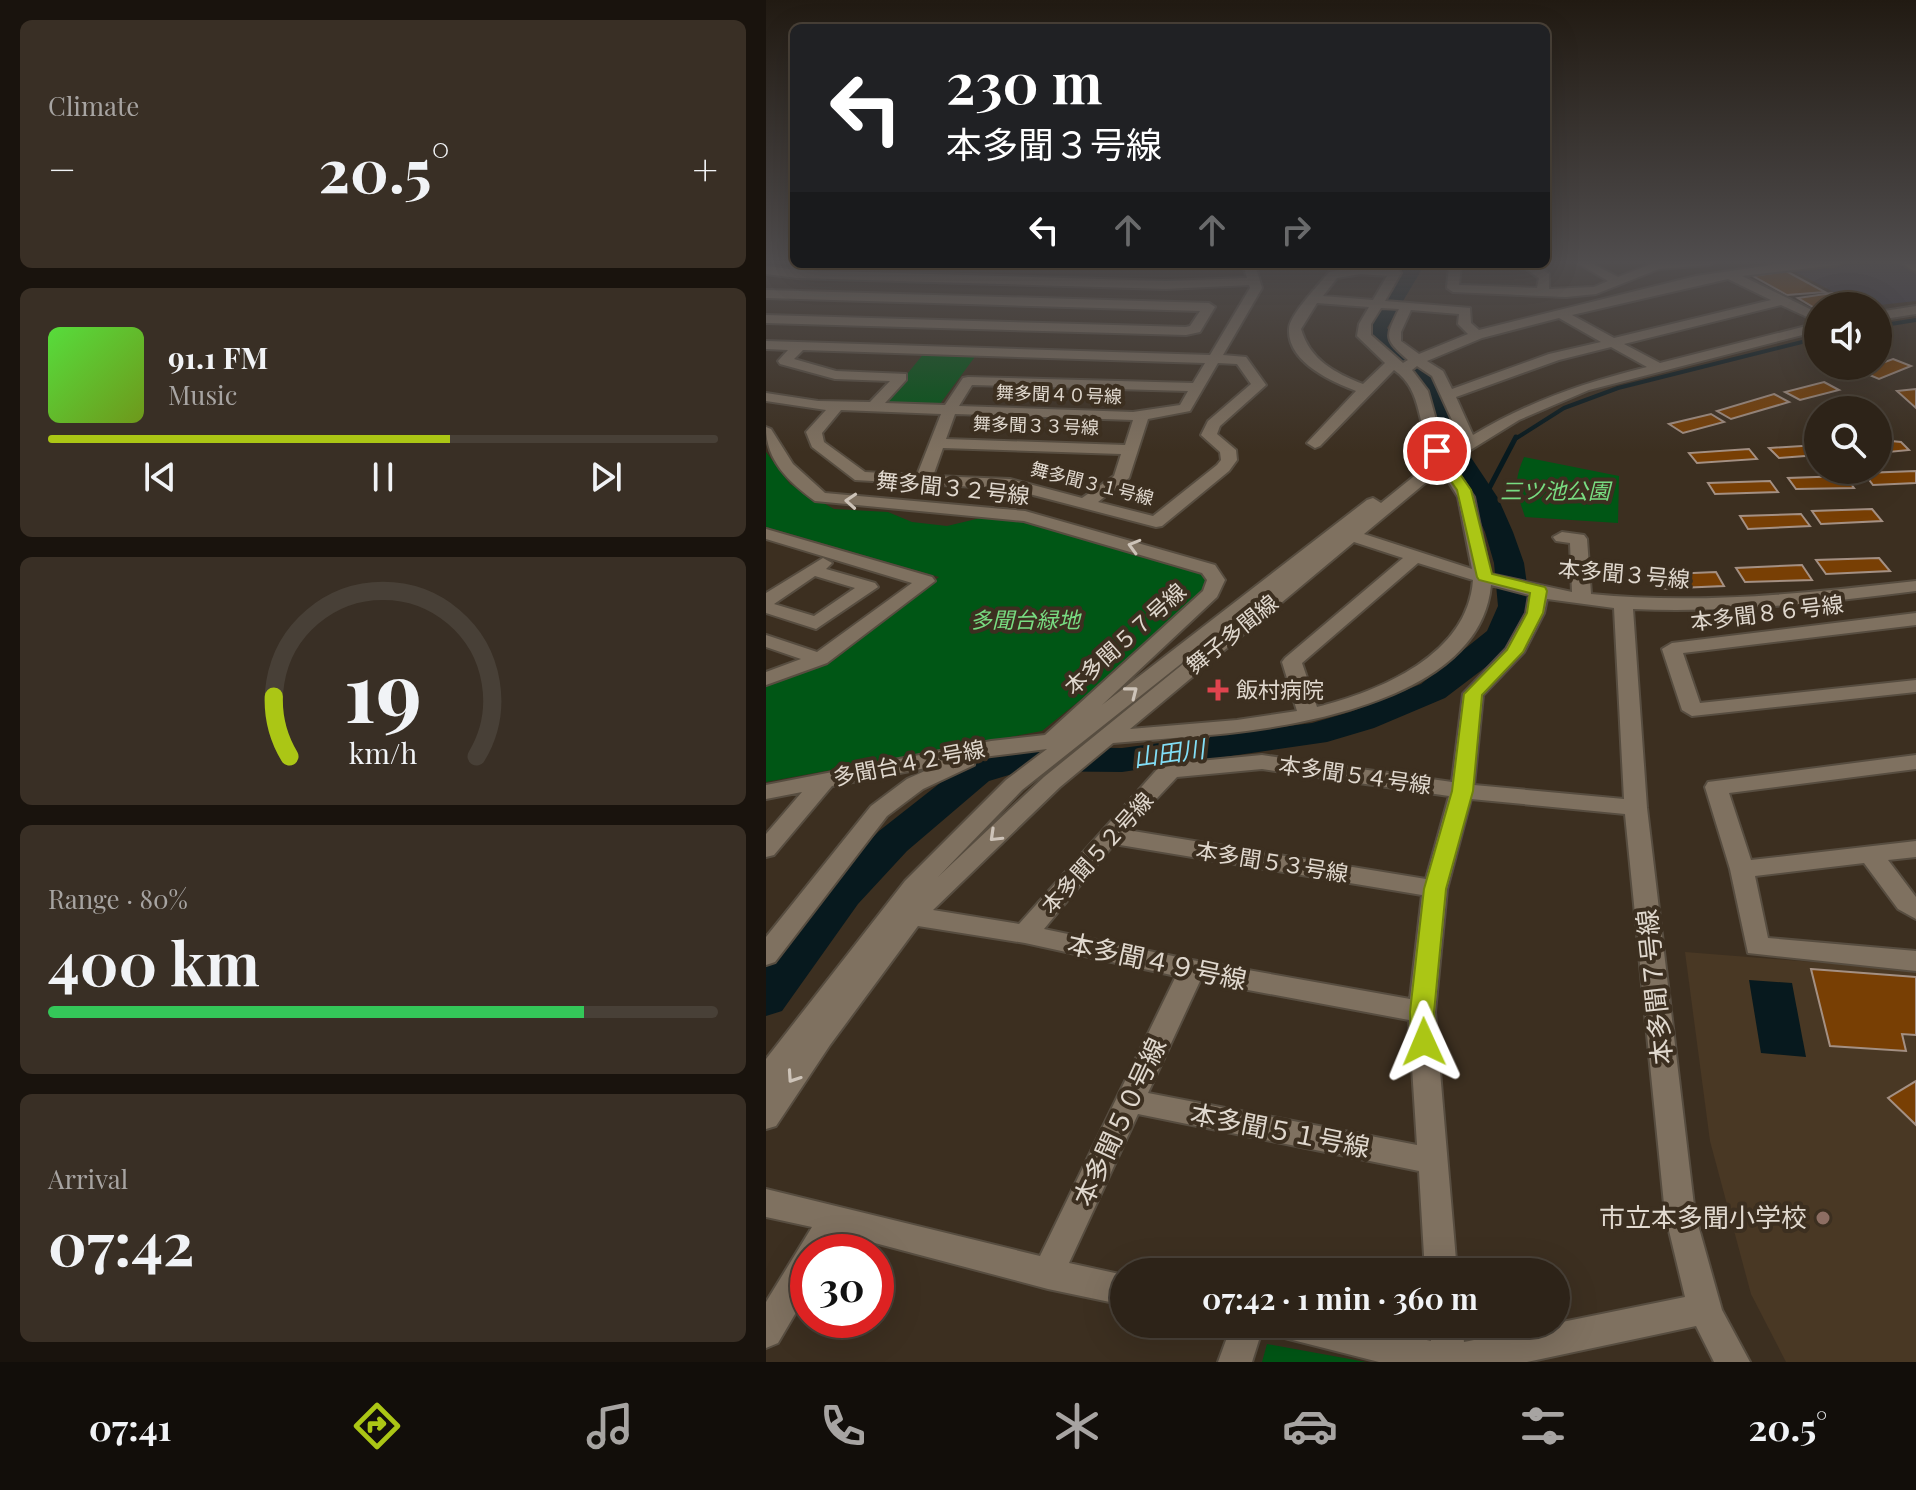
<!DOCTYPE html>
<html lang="en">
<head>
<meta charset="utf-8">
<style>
	body { margin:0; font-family:"Playfair Display","Noto Sans JP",serif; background:#392f25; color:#f1f3f6; height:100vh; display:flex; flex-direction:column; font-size:30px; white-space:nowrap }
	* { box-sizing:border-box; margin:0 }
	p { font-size:26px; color:#a7a4a2 }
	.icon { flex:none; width:44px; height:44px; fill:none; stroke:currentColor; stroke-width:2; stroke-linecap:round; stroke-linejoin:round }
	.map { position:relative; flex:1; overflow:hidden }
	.sheet { display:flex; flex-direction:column; gap:20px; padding:20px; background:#19130d; width:766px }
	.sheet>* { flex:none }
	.hud { position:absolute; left:24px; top:24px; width:760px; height:244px; border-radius:12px; box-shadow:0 8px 32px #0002,0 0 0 2px #484037; background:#202124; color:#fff; overflow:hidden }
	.controls { position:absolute; left:1038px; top:292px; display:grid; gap:16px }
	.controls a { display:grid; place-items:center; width:88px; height:88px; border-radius:50%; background:#2d2318; box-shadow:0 8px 32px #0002,0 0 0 2px #484037; font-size:40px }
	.speed { position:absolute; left:24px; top:1234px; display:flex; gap:16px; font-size:40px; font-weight:700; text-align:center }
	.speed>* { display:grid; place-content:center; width:104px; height:104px; border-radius:50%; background:#2d2318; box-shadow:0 8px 32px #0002,0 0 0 2px #484037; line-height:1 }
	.speed .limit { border:12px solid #d22; background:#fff; color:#111 }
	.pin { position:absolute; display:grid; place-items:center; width:68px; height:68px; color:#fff; margin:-34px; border:4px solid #fff; border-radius:50%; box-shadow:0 2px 8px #0007 }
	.me { position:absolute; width:88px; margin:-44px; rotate:359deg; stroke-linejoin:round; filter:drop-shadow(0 0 6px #0008) }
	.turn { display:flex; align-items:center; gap:28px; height:168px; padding:0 24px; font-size:36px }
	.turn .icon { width:104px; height:104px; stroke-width:2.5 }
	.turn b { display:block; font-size:56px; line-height:68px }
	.lanes { display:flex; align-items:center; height:76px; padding:0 24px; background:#0003; justify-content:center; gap:40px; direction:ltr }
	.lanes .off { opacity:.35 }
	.big { font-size:60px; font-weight:700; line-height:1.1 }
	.sheet .tile { flex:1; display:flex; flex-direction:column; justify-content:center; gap:12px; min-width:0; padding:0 28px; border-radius:12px; background:#392f25 }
	.sheet .dial { align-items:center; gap:0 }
	.dial svg { height:208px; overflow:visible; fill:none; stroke:#484037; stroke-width:7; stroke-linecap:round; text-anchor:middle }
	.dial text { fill:#f1f3f6; stroke:none }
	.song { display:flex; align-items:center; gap:24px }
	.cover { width:96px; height:96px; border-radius:12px; background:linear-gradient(135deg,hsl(110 70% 55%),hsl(80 70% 35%)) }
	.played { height:8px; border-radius:4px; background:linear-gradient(90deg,#abc615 60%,#484037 60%) }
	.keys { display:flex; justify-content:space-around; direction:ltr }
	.heat { display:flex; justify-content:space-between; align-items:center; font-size:44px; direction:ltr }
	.charge { height:12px; border-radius:6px; background:linear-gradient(90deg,#34c759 80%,#484037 0) }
	.trip { position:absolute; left:344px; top:1258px; width:460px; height:80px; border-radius:40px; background:#2d2318; box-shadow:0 8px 32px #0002,0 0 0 2px #484037; font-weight:700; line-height:80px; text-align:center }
	.menu { display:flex; height:128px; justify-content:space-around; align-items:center; background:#120e0a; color:#a7a4a2 }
	.menu .icon { width:56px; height:56px }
	.menu .on { color:#abc615 }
	.menu b { font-size:36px; color:#f1f3f6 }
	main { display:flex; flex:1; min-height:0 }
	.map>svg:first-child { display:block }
</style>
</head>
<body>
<main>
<section class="sheet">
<div class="tile"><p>Climate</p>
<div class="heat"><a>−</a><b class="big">20.5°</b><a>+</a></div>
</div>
<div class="tile">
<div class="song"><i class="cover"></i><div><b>91.1 FM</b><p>Music</p></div></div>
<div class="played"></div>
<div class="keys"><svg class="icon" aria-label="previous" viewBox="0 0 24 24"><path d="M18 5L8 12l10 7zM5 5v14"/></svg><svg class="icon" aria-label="pause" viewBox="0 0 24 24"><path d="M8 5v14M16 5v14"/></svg><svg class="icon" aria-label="next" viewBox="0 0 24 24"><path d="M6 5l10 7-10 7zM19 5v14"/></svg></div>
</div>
<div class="tile dial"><svg viewBox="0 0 100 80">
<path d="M14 69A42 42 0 1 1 86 69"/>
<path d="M14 69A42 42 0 0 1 8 46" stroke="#abc615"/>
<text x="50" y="56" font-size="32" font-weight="700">19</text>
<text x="50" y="72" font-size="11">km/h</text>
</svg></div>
<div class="tile"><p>Range · 80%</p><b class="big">400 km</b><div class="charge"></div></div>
<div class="tile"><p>Arrival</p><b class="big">07:42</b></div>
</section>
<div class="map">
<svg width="1150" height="1362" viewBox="0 0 1150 1362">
	<rect width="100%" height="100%" fill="#3c2f20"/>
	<polygon fill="#393748" points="1136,262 1150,271 1150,301 1104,306 1094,306 1024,269"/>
	<polygon fill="#493824" points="919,952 1150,970 1150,1362 1020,1362 985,1294 944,1141"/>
	<g fill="#005615">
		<polygon points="159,352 211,354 174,404 116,405"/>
		<polygon points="0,452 24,484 68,509 122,512 146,522 181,526 227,515 426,566 439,574 443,584 391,638 276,731 0,782 0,685 68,660 173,577 0,527"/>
		<path d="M758,457l95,19 -1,47 -93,-6c-9,-27 -12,-34 -1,-60z"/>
		<polygon points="501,1344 600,1362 496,1362"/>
	</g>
	<polygon fill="#07191e" points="983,980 1026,983 1040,1057 995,1053"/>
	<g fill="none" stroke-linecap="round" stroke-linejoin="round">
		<g stroke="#07191e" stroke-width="4">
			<polyline points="1112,326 1150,320"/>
			<polyline points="749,439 798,408 852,388 1052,338"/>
		</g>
		<polyline stroke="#07191e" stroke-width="5" points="718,498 750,437"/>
		<polygon fill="#07191e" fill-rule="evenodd" points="639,264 659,264 621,328 632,345 664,370 681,399 706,459 732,498 747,532 758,563 764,606 746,642 729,660 679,698 608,728 561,742 356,772 256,771 223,781 141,851 92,904 16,1011 0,1016 0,966 62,884 113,831 197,765 253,747 356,748 546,723 584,712 655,684 721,631 732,606 728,563 719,532 704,498 680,459 657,399 643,374 616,355 599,328"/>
	</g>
	<g fill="#783f04" stroke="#a49083" stroke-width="2">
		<polygon points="1020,271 1059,292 1021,295 987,276"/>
		<polygon points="1066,293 1090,306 1052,306 1052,310 1032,298"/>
		<polygon points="1127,359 1145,366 1113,379 1094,371"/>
		<polygon points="1058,382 1073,390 1034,400 1019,392"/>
		<polygon points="1150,389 1150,408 1131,391"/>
		<polygon points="1008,394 1023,402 965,419 951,411"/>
		<polygon points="945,414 958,422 917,433 903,424"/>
		<polygon points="1125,441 1135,442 1143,450 1112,453 1112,442"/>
		<polygon points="1052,445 1052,455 1013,458 1003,448"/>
		<polygon points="983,449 991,459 931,463 923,453"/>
		<polygon points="1150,471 1150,483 1107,485 1098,473"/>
		<polygon points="1079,476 1088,488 1030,489 1022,478"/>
		<polygon points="1004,481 1012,492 949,494 942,483"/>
		<polygon points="1106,509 1116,521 1055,524 1046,511"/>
		<polygon points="1035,514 1044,526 982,529 974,516"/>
		<polygon points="1113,558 1124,571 1060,574 1050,560"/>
		<polygon points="1036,565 1046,580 979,582 970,568"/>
		<polygon points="950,572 958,586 889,589 882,575"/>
		<polygon points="1045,969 1150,977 1150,1035 1136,1034 1140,1051 1064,1046"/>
		<polygon points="1150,1081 1150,1125 1122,1098"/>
	</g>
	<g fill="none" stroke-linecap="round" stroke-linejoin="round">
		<defs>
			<g id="minor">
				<polygon points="810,262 823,262 852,277 891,262 949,262 943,265 893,269 830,294 800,297 687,292 681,288 683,264 695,264 693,285 771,288 773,278 753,264 767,264 783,274 783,289 828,287 842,281"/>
				<path d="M1026,262h51l-6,3 -95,11 76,37v9l-37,-17 -157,39 36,19 158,-40v8l-229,59 -70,30 -68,42 23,35 16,77 82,18 -2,-49 -14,-2 -3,-4 9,-5 22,3 3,4 4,55c109,11 217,-1 325,-13v10c-94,12 -188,22 -283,18l14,199 48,406 27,96 28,52h-36l-18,-36 -169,36h-148l-106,-27 -4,-11h86l76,17 -1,-17h32l2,18 221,-45 -20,-83 -40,-400 -154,-15 -24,90 -12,123 22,260h-32l-6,-101 -281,-57 -69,149 55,12v30l-76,-16 -207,-55 -10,18h-23v40l-30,51 -12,5v-46l46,-75 -46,-10v-28l274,67 136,-280 -151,-33 -107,-17 -88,119 -54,81 -10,3v-70l139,-178 101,-101 41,-31 -72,9 -1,7 -51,24 -36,27 -112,146 -9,3v-28l105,-131 36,-27 29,-13 -104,20 -58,69 -8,2v-23l36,-42 -36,7v-14l225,-44 54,-6 158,-144 4,-11 -5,-7 -178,-52 -209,-20c-26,-19 -49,-40 -49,-74l5,2 22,35 32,29 200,18 190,54 10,15 -8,17 -115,108 265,-205 6,-2 8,5 53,-43c-17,-30 -10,-70 -40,-90l-74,76 -5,2 -8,-5 49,-52c-24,-9 -69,-29 -67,-62 0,-14 30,-44 40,-57l32,-6 38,4 2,3 -16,28 85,7 1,15 8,7 217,-54zM595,274l26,2 -14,24 -50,-4 14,-18zM962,279l43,21 -157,38 -42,-23zM551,303l52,4 -10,17 -2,12 28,27 -22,21c-28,-11 -53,-24 -62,-55zM615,308l18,1c-14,29 -15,30 9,51l-5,3 -32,-28v-11zM645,310l48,4 -1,10 10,10 -49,20 -18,-13v-9zM793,318l42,24 -52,12 -97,35 -9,-18 -16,-10 55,-23zM845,347l36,20c-64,16 -117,34 -174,68l-17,-38 103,-37zM651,366l15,10 30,66 -17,10 -17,-61 -16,-21zM675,470l17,27 14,72 -108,-35zM588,542l49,16 -118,100 -3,4 15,49 -60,9 -107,9zM652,563l55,17c-5,75 -93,111 -156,127l-15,-44zM725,585l38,10 -3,18 -20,36 -43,45 -11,88 -190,-27 -73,7 20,-27c88,-8 272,-36 282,-150zM513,586l-235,191 -106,100 84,-87zM781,599l67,9 10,191 -150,-14 9,-90 41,-43 20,-39zM420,737l-167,187 -86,-14 127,-123 53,-44zM496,769l187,27 -23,83 -299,-49 50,-53zM348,844l308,51 -12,104 -218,-39 -148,-31zM434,981l209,39 8,125 -269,-52z"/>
				<polygon points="1133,262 1150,263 1150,272"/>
				<path d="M477,264h12l7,24 -39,67 23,2 20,28 -46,41 -3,8 19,16 1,10 -8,11 -67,55 -6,1 -146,-38 -155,-9 -43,-33 -6,-15 20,-22 -60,-9v-8l52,8 52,1 20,-21 -55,-2 -55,-15 -2,-3 10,-11 -22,-1v-8l444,14 40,-67 -1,-3 -83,4 -369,-11 -31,-4v-8l31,4 369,11 81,-3zM37,350l402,13 -12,20 -225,-6 -5,1 -18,27 -60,-2 21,-23v-6l-70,-3 -42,-12zM452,363l19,1 14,20 -43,37 -7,14 19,17 1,8 -4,5 -64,51 -55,-14 31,-24 19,-59 42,-8zM206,385l216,6 -8,14 -47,7 -174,-6zM75,410l100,4 -24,61 -52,-3 -41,-30 -2,-9zM189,414l178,6 -8,25 -179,-6zM177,448l178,6 -7,22 -32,22 -72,-19 -77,-3z"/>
				<polygon points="0,290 443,303 449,307 434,332 420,335 0,323 0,315 420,327 424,326 434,311 0,298"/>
				<polygon points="1150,306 1150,314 1112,320 1112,312"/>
				<polygon points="0,529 166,577 169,581 61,663 0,685 0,672 35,659 0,647 0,635 51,652 146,583 0,539"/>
				<path d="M57,558l9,5 -6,6 49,14 3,4 -62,42 -50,-16v-20zM49,576l40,12 -41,28 -40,-12z"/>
				<polygon points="1150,613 1150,625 917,653 934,703 1150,680 1150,692 926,716 916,710 896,649 906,643"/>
				<polygon points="1150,755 1150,769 963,793 985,860 1150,841 1150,857 1122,860 1150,897 1150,919 1132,909 1098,863 989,876 1002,938 1150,951 1150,971 982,953 964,869 939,787 942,782"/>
				<polygon points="466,1324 498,1324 486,1362 452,1362"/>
			</g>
		</defs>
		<use href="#minor" stroke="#574d40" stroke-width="4"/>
		<use href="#minor" fill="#7f7160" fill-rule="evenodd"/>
	</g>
	<defs><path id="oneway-chevron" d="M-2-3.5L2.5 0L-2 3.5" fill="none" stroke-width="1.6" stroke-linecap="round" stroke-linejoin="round" transform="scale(2)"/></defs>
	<g stroke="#cdc3b8">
		<use href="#oneway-chevron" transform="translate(85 501) rotate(-176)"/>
		<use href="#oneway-chevron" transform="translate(368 546) rotate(-164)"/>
		<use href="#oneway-chevron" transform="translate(366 692) rotate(-38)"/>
		<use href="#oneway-chevron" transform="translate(229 836) rotate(136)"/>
		<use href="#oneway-chevron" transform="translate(27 1077) rotate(124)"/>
	</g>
	<linearGradient id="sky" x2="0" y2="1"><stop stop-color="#211a12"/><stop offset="0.58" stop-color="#504d4e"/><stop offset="1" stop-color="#504d4e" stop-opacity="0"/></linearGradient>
	<rect width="1150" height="452" fill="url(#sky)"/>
	<polygon fill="#abc615" stroke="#6f810e" stroke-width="2" points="671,447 676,448 705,490 726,574 779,587 781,591 777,613 757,652 716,695 707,791 680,889 668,1012 670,1042 666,1049 658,1052 649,1049 645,1042 644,1012 658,889 686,791 698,694 741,650 761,613 764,593 713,580 711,577 691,490 664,451"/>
	<path fill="#e0444e" stroke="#3c2f20" stroke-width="3" d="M448 678h8v8h8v8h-8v8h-8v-8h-8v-8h8z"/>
	<circle fill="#8d6e63" stroke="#3c2f20" stroke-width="3" cx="1057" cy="1218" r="8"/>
	<g text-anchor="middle" stroke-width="8" stroke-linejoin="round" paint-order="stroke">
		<g font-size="18" fill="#e0d8ce" stroke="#3c2f20">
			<text transform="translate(293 395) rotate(2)" y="6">舞多聞４０号線</text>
			<text transform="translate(270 426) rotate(2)" y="6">舞多聞３３号線</text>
			<text transform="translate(326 484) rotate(14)" y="6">舞多聞３１号線</text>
		</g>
		<g font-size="22" fill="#e0d8ce" stroke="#3c2f20">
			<text transform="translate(187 488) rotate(6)" y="8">舞多聞３２号線</text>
			<text transform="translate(858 574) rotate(5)" y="8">本多聞３号線</text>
			<text transform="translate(1001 613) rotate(-7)" y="8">本多聞８６号線</text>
			<text transform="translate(466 634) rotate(-39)" y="8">舞子多聞線</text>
			<text transform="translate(359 639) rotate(-42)" y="8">本多聞５７号線</text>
			<text transform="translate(143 763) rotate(-11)" y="8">多聞台４２号線</text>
			<text transform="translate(589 775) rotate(8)" y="8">本多聞５４号線</text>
			<text transform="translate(331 853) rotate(-48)" y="8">本多聞５２号線</text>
			<text transform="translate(506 862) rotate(9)" y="8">本多聞５３号線</text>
		</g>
		<g font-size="22" font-style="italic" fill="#78dc81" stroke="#3c2f20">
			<text x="789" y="499">三ツ池公園</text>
			<text x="259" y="628">多聞台緑地</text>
		</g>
		<g font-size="22" fill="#e0d8ce" stroke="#3c2f20" text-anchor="start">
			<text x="470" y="698">飯村病院</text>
		</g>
		<g font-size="24" font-style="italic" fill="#82def6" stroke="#3c2f20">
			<text transform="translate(403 754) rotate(-8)" y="8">山田川</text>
		</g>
		<g font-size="26" fill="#e0d8ce" stroke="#3c2f20">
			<text transform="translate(391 962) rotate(12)" y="9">本多聞４９号線</text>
			<text transform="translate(889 987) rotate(-96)" y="9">本多聞７号線</text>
			<text transform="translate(354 1122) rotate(-65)" y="9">本多聞５０号線</text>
			<text transform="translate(514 1131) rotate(11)" y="9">本多聞５１号線</text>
		</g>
		<g font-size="26" fill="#e0d8ce" stroke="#3c2f20" text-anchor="end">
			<text x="1041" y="1227">市立本多聞小学校</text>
		</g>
	</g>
</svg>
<div class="controls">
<a><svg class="icon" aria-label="sound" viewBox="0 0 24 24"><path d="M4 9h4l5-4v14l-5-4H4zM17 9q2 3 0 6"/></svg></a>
<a><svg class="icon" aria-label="search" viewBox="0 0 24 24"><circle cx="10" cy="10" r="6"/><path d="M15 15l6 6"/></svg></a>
</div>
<div class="speed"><div class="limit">30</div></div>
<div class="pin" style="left:671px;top:451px;background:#d93025"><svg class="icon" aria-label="arrive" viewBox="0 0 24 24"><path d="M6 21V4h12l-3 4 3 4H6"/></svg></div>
<svg class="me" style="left:658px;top:1042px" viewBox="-20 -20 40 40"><path d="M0-17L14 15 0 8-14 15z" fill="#abc615" stroke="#fff" stroke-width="4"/></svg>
<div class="trip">07:42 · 1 min · 360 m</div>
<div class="hud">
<div class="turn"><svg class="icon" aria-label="left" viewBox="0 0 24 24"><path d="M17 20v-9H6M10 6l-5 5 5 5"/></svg><div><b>230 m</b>本多聞３号線</div></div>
<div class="lanes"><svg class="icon" aria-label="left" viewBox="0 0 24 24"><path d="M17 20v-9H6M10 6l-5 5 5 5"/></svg><svg class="icon off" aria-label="ahead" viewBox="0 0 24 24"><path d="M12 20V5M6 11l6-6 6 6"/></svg><svg class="icon off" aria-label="ahead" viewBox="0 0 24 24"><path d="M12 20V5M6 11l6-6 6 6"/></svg><svg class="icon off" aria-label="right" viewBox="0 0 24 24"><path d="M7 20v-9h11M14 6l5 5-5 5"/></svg></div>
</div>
</div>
</main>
<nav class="menu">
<b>07:41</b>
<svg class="icon on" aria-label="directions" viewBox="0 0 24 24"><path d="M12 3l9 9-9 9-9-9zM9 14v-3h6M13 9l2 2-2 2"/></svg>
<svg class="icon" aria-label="music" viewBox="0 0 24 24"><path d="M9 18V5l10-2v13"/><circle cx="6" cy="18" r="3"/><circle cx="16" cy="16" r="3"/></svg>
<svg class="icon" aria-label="phone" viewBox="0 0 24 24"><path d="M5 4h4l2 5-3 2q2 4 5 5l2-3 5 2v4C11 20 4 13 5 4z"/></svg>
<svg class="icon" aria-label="climate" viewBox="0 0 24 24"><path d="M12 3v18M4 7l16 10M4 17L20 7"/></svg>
<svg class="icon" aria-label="car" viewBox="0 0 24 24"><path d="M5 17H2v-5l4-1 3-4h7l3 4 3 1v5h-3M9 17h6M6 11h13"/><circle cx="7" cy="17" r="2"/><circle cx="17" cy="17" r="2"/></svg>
<svg class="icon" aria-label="filters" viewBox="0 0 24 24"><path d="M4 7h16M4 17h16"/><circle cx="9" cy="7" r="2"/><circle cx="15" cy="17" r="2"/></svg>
<b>20.5°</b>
</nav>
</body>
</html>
